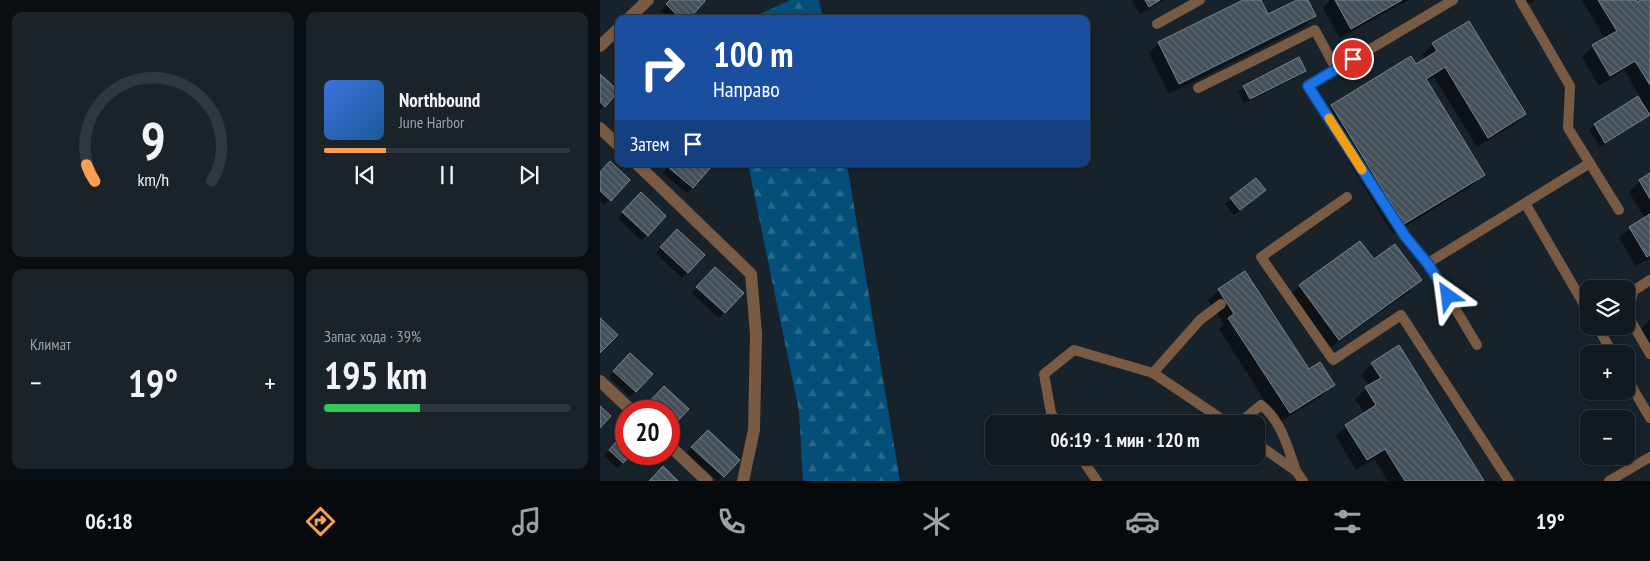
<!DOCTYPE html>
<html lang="ru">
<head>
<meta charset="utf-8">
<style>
	body { margin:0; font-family:"PT Sans Narrow",sans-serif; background:#1a2329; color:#f1f3f6; height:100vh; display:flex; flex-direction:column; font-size:19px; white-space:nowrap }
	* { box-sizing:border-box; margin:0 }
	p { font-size:16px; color:#9ca1a5 }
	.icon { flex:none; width:28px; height:28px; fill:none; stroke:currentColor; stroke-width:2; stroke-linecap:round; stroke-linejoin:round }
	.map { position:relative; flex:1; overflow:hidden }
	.details { display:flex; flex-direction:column; gap:12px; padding:12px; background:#090e12; width:600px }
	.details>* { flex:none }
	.top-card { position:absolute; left:15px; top:15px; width:475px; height:152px; border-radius:10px; box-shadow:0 1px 4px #0004,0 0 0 1px #30383e; background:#1a4fa0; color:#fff; overflow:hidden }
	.fabs { position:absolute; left:980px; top:280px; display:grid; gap:10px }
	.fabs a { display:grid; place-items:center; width:55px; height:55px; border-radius:10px; background:#111a20; box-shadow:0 1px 4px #0004,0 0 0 1px #30383e; font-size:25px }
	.speed { position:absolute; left:15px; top:400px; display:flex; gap:10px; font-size:25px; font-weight:700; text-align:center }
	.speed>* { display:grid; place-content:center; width:65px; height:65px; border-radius:50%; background:#111a20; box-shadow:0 1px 4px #0004,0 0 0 1px #30383e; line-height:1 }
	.speed .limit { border:8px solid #d22; background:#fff; color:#111 }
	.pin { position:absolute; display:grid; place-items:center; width:42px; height:42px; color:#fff; margin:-21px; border:2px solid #fff; border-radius:50%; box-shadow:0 1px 5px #0007 }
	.me { position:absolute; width:55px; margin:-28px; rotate:329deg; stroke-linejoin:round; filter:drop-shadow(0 0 4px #0008) }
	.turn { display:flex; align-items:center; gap:18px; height:105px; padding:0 15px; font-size:22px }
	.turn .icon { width:65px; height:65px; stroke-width:2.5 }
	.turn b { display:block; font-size:35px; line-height:42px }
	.then { display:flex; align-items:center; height:48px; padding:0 15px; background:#0003; gap:10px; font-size:19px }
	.big { font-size:38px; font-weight:800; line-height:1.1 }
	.details .widget { flex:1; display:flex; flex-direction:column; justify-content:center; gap:8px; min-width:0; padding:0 18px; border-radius:10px; background:#1a2329 }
	.details .dial { align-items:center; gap:0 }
	.dial svg { height:130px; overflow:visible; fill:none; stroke:#30383e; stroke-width:7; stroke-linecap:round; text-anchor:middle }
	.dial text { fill:#f1f3f6; stroke:none }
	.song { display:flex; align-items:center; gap:15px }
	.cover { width:60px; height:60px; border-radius:8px; background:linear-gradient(135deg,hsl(220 70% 55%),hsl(210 70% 35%)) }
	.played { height:5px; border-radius:2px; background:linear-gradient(90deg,#fb9e50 25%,#30383e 25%) }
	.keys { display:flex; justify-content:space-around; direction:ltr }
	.heat { display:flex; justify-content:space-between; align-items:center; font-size:28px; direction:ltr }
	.charge { height:8px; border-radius:4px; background:linear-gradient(90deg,#34c759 39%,#30383e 0) }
	.details .tiles { flex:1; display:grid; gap:12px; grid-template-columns:repeat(2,1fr) }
	.trip { position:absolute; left:385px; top:415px; width:280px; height:50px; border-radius:10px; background:#111a20; box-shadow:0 1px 4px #0004,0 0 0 1px #30383e; font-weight:800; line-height:50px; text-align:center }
	.tab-bar { display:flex; height:80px; justify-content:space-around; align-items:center; background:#070a0d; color:#9ca1a5 }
	.tab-bar .icon { width:35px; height:35px }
	.tab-bar .active { color:#fb9e50 }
	.tab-bar b { font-size:22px; color:#f1f3f6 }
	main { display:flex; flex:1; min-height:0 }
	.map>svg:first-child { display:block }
</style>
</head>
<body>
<main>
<section class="details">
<div class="tiles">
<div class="widget dial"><svg viewBox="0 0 100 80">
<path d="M14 69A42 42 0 1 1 86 69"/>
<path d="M14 69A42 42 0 0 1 9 59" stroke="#fb9e50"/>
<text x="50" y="56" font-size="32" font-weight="700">9</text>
<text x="50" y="72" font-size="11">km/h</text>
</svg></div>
<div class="widget">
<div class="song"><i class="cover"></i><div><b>Northbound</b><p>June Harbor</p></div></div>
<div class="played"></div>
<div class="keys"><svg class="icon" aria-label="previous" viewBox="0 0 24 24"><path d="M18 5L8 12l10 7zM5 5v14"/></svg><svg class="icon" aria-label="pause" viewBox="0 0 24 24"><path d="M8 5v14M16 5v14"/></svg><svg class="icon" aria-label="next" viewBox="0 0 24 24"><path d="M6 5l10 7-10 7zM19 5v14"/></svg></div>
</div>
<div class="widget"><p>Климат</p>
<div class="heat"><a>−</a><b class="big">19°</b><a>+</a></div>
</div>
<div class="widget"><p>Запас хода · 39%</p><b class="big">195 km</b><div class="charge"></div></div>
</div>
</section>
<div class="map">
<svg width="1050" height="481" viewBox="0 0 1050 481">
	<defs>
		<pattern id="forest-firs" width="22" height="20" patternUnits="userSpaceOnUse" patternTransform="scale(1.25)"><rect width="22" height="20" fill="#044f79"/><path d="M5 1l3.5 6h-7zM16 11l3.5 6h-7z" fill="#28688c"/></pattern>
		<pattern id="building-back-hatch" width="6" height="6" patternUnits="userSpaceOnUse" patternTransform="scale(1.25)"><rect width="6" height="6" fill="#445059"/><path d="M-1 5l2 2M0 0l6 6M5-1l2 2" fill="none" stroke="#5e6971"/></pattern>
	</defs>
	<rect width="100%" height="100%" fill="#17222a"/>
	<g fill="url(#forest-firs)">
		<polygon points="190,0 219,0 223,19 150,19"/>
		<polygon points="148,164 247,164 300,481 203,481 199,411"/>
	</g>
	<g fill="#0007">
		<polygon points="71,0 102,0 87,19 70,19 61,11"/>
		<polygon points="532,0 564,0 540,14"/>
		<polygon points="645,0 659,0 667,16 699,0 707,0 715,16 704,26 569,94 549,53 559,43"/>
		<polygon points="730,0 808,0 740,38 723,8"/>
		<polygon points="924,0 936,0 927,5"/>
		<polygon points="982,0 1034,0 1036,4 1043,0 1050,0 1050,113 1043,120 1000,147 989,130 994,125 1040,96 1024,70 999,86 982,57 993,46 1005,39"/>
		<polygon points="833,44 925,114 914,125 877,147 834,77 826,82 883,174 873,185 793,234 721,116 732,106 825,60 822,55"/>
		<polygon points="705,71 699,76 644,104 638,92 644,87"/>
		<polygon points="0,76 4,106 0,110"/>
		<polygon points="71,164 105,164 109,167 87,193 63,173"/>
		<polygon points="0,173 28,180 4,205 0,201"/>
		<polygon points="1050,175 1050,258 1036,266 1019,238 1030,228 1045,219 1029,192 1040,181"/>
		<polygon points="41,194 65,216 41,240 18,218"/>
		<polygon points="658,195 634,215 625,204 631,199"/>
		<polygon points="77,231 103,255 82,278 56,253"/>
		<polygon points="760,242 774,261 820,280 810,291 728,349 689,296 700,286"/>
		<polygon points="115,268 142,293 119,318 92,293"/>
		<polygon points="619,290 708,371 733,384 723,395 679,423 619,329 624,324 608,300"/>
		<polygon points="1050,320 1050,345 1040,330"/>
		<polygon points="30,355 51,374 30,397 9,377"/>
		<polygon points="772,364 882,481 788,481 774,459 756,470 736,436 746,426 765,414 755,399 769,386 761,374"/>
		<polygon points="64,388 87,409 69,428 69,411 46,411 44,409"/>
		<polygon points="108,431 138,460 118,481 87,453"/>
		<polygon points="26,433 26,454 31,454 17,468 4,456"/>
	</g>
	<g fill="url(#building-back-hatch)" stroke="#78848e">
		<polygon points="70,0 104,0 105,1 89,19 81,19 66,4"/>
		<polygon points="545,0 560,0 549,7"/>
		<polygon points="643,0 661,0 668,14 697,0 708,0 716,16 579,84 558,42"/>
		<polygon points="735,0 802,0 751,29"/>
		<polygon points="998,0 1036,0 1037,2 1041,0 1050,0 1050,85 1035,61 1010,76 992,45 1017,31"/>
		<polygon points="869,21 926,114 888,138 845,67 826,79 885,175 804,224 731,105 811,56 816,64 837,51 832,43"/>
		<polygon points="699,57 706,71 650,99 643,86"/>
		<polygon points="0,74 19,91 5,107 0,102"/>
		<polygon points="1038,96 1050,115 1005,143 994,124"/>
		<polygon points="10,161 30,180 11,201 0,191 0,172"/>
		<polygon points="70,164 107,164 111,167 93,188 68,167"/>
		<polygon points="1050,173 1050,199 1039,180"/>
		<polygon points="656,178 666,190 640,210 630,198"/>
		<polygon points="41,192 66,216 48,236 22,212"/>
		<polygon points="1050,214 1050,255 1047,257 1029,227"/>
		<polygon points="77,229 105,255 88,273 60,247"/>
		<polygon points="760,241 774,259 795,244 822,280 739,340 699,285"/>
		<polygon points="115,267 144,293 125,313 96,287"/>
		<polygon points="645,271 709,369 720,362 735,385 690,413 628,318 634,314 618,289"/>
		<polygon points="0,318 18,335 0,353"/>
		<polygon points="799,345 884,481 805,481 785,449 767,460 745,425 776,405 765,387 781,378 771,363"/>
		<polygon points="30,353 53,374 36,392 13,371"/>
		<polygon points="64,386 89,409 73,426 69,422 69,411 57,411 48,403"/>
		<polygon points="0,406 11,416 0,428"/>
		<polygon points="108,430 140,460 124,477 91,447"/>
		<polygon points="26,431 26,454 32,454 23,463 9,450"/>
		<polygon points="63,466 78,481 49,481"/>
	</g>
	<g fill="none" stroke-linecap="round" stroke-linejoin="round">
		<g stroke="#795a43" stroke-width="10">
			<polyline points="853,0 708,86 805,236 828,263 990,163"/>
			<polyline points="920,0 970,86 968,128 1019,210"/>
			<polyline points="557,24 600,0"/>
			<polyline points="598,88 715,30 736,69"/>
			<polyline points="747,197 661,257 733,360 801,315 909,481"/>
			<polyline points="925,203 989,313"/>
			<polyline points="828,263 877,345"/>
			<polyline points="1050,280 1033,291 1028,316 1050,354"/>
			<polyline points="997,326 1013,354"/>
			<polyline points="553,373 600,320 621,304"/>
			<polyline points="1026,377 1050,418"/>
			<polyline points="458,424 451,413 444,374 474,350 553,373 629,424"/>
			<path d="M638,424l23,-19c20,15 27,43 35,66"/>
			<polyline points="656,443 696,471 703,481"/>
			<polyline points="480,456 497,481"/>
			<polyline points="1009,481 1050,457"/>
		</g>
		<g stroke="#795a43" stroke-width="12">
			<polyline points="28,19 48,0"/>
			<polyline points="0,46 19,28"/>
			<polyline points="0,128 19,146"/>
			<polyline points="37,164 151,274 156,334 154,430 143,481"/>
			<polyline points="0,381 32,411"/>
			<polyline points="69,445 107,481"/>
		</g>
	</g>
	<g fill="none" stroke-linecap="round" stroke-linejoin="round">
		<defs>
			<polyline id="route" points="753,59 708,86 805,236 828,264 848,296"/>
		</defs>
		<use href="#route" stroke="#114b97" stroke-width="12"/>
		<use href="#route" stroke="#1a73e8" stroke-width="9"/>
		<polyline stroke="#f59e0b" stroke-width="9" points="729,118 762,170"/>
	</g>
</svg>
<div class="fabs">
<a><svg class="icon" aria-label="layers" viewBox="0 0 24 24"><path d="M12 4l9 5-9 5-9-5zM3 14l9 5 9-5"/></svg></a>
<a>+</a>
<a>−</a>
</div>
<div class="speed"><div class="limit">20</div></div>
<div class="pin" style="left:753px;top:59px;background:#d93025"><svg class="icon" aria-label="arrive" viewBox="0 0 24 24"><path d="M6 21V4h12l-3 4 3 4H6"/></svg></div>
<svg class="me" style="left:848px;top:296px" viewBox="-20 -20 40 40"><path d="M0-17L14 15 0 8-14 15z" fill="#1a73e8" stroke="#fff" stroke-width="4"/></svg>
<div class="trip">06:19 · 1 мин · 120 m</div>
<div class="top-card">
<div class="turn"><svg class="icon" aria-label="right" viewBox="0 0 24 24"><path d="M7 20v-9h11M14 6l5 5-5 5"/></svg><div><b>100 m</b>Направо</div></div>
<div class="then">Затем<svg class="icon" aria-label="arrive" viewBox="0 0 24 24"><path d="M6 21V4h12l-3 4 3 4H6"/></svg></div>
</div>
</div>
</main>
<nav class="tab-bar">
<b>06:18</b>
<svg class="icon active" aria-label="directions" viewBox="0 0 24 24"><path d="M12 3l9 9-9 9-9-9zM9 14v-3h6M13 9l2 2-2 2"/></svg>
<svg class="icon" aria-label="music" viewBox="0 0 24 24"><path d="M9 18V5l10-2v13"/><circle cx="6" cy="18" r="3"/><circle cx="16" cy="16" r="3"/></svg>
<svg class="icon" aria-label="phone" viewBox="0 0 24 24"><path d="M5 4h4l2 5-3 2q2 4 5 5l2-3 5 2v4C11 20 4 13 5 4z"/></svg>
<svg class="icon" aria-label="climate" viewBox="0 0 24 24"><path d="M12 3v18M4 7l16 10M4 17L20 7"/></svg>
<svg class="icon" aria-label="car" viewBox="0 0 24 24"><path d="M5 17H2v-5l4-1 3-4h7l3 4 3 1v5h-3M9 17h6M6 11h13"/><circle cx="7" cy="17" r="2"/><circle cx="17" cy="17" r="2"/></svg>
<svg class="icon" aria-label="filters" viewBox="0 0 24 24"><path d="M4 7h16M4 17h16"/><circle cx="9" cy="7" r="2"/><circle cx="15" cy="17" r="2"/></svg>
<b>19°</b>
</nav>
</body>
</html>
